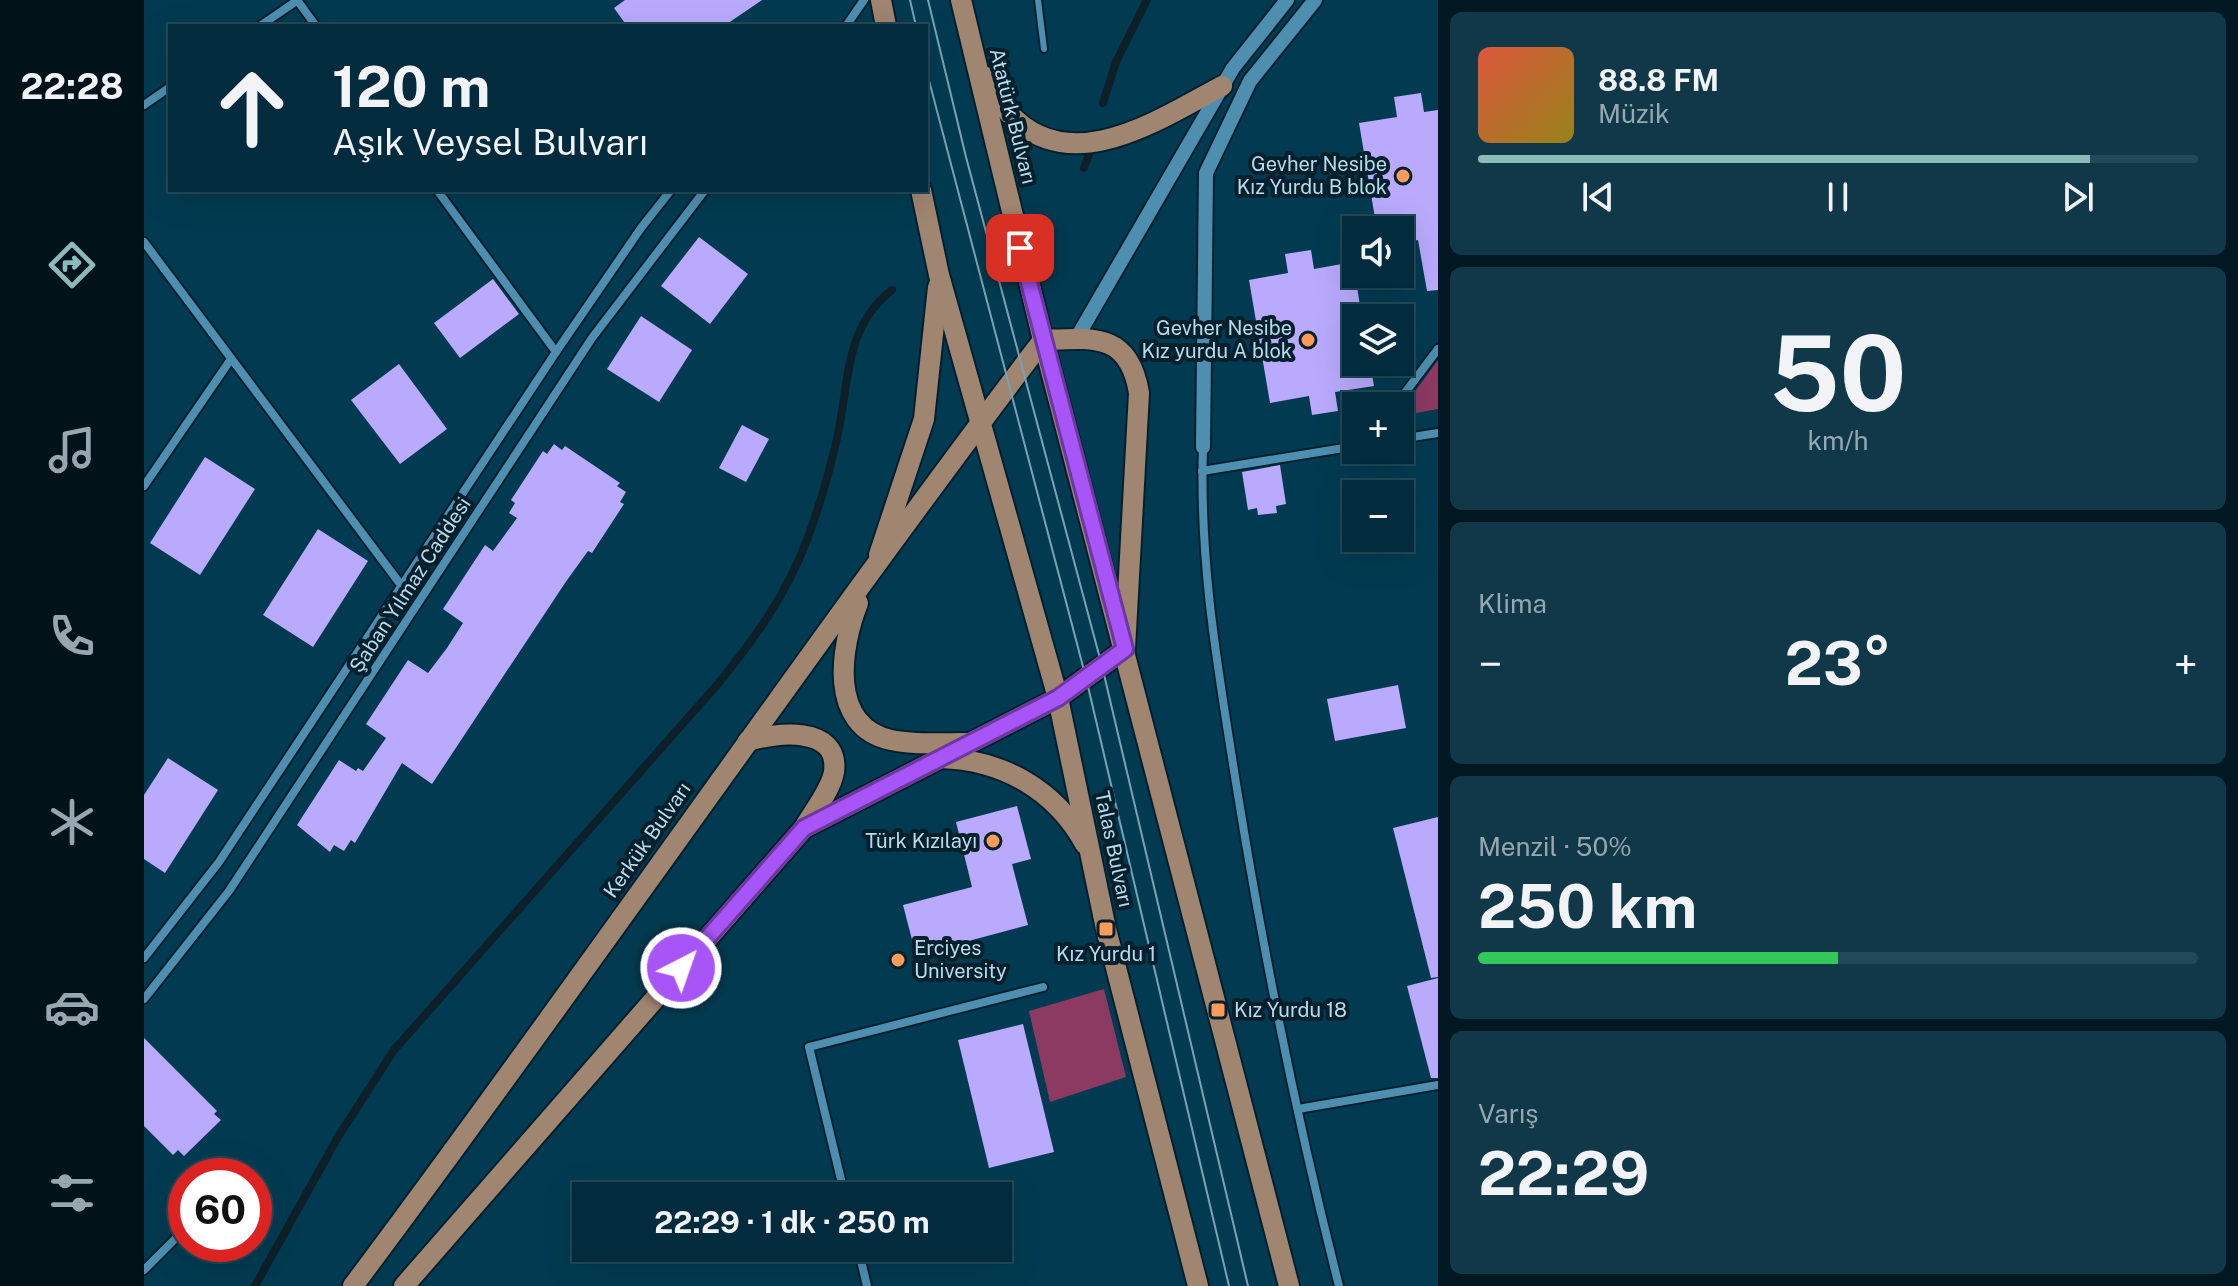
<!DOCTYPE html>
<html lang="tr">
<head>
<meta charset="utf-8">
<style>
	body { margin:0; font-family:"Public Sans",sans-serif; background:#103848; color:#f1f3f6; height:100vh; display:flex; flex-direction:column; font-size:30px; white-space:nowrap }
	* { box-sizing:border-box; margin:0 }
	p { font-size:26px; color:#96a7b0 }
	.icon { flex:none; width:44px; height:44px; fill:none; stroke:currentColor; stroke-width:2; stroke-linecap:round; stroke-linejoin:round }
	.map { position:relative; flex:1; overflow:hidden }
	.sheet { display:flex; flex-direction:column; gap:12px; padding:12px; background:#011822; width:800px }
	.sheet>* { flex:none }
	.top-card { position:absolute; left:24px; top:24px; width:760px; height:168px; border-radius:0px; box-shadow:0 8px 32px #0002,0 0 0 2px #234857; background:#022c3d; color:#f1f3f6; overflow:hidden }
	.controls { position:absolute; left:1198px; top:216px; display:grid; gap:16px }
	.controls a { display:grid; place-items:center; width:72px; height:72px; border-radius:0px; background:#022c3d; box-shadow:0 8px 32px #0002,0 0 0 2px #234857; font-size:40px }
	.speed { position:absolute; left:24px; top:1158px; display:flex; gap:16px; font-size:40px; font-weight:700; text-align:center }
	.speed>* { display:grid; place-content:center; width:104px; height:104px; border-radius:50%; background:#022c3d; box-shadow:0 8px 32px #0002,0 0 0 2px #234857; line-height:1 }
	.speed .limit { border:12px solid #d22; background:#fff; color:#111 }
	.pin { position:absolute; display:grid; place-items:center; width:68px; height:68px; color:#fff; margin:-34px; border-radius:16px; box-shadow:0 4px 12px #0006 }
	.me { position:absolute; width:88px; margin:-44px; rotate:41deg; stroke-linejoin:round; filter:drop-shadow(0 0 6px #0008) }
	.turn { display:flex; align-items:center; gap:28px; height:168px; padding:0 32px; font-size:36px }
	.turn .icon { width:104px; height:104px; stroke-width:2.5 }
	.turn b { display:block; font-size:56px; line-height:68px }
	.big { font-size:60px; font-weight:700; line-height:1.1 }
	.sheet .tile { flex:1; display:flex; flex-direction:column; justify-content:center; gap:12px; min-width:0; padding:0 28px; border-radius:12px; background:#103848 }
	.sheet .dial { align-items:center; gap:0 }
	.dial b { font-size:104px; line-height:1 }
	.song { display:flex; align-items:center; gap:24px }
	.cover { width:96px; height:96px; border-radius:12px; background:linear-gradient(135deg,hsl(10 70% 55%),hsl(50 70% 35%)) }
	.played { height:8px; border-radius:4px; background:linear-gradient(90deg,#8bbbb9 85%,#234857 85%) }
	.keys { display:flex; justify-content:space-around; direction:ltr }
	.heat { display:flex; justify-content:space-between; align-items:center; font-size:44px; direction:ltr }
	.charge { height:12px; border-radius:6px; background:linear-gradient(90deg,#34c759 50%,#234857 0) }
	.trip { position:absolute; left:428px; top:1182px; width:440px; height:80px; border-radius:0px; background:#022c3d; box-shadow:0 8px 32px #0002,0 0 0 2px #234857; font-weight:700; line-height:80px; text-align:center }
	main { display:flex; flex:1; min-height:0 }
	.menu { display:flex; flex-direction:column; width:144px; justify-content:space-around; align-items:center; background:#011218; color:#96a7b0 }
	.menu .icon { width:56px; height:56px }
	.menu .on { color:#8bbbb9 }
	.menu b { font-size:36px; color:#f1f3f6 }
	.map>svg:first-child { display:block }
</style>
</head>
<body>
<main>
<nav class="menu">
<b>22:28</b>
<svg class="icon on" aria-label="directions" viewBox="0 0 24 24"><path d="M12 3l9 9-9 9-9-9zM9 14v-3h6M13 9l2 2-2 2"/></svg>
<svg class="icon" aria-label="music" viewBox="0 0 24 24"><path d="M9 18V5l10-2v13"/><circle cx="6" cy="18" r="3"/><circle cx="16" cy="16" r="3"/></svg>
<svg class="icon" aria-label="phone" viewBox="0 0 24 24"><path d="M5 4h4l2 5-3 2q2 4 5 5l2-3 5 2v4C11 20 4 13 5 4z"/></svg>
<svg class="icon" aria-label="climate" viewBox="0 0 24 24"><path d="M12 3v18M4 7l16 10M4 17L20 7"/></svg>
<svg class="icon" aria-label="car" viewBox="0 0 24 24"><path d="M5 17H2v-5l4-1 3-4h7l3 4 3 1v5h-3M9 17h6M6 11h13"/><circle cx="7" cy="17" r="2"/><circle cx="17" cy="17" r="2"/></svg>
<svg class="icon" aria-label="filters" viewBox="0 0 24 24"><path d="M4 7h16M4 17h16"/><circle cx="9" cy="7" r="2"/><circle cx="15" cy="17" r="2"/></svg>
</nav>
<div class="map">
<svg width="1294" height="1286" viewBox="0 0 1294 1286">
	<rect width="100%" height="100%" fill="#023b51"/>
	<g fill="#8c3a62">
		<polygon points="1294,360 1294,409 1256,416 1256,412"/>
		<polygon points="960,989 982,1077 906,1102 885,1011"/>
	</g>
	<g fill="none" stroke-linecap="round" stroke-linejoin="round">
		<g stroke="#0d1f28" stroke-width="8">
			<polyline points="959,103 972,62 1003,0"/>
			<polyline points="940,168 945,154"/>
			<path d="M111,1286l83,-149 56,-87 323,-365c37,-45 69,-90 90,-145 13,-35 23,-70 31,-106 11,-53 7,-108 54,-144"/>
		</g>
	</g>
	<g fill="#b9aafd">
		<polygon points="481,0 618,0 580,26 483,26 470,8"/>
		<polygon points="1277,93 1280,112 1294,110 1294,290 1283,291 1274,240 1256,243 1256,230 1233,230 1215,123 1253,117 1250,97"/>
		<polygon points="555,237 604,274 566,324 517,286"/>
		<polygon points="1167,250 1170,269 1209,262 1218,318 1212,318 1212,362 1226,362 1230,386 1191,392 1194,411 1168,415 1165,396 1126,403 1105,280 1144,273 1141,254"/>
		<polygon points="349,279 375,314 316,358 290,323"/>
		<polygon points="497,316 548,350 515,402 463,369"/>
		<polygon points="255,364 303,429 256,464 207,400"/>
		<polygon points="598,425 625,439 602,482 575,468"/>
		<polygon points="410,444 418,450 421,446 476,483 473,486 482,492 476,502 480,504 448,553 444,551 421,583 288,784 258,763 211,843 207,840 200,851 190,845 186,852 153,825 195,760 212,771 214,768 219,771 242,738 222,724 264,660 284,673 303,648 319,623 299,609 341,545 349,551 373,518 365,513 371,503 367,500 399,451 403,454"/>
		<polygon points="61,457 111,489 56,575 6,543"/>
		<polygon points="1136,465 1142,504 1132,506 1133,513 1114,515 1113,508 1104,510 1098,472"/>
		<polygon points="174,529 224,561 169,647 119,615"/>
		<polygon points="1254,685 1262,728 1191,741 1183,699"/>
		<polygon points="24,758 74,790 21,873 0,859 0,795"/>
		<polygon points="873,806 887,859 868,864 884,925 772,955 759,905 828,887 812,822"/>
		<polygon points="1294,817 1294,977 1287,978 1249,828"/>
		<polygon points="1294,978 1294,1078 1287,1078 1263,986"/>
		<polygon points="879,1024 910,1152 845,1168 814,1040"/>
		<polygon points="0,1038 73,1111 70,1114 77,1120 40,1156 34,1150 29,1155 0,1126"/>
	</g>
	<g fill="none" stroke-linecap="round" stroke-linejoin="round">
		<defs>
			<polyline id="service" points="894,0 900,49"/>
			<g id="minor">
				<polyline points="153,0 172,26"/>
				<polyline points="116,26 154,0"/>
				<polyline points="702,26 720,0"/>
				<polyline points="0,105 26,87"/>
				<polyline points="293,190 412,352"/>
				<polyline points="0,242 257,585"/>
				<polyline points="1251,406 1294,349"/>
				<polyline points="1256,439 1294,433"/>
				<path d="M1059,447c-4,117 15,222 33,336 27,168 61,338 103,503"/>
				<polyline points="1058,471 1212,446"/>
				<polyline points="0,486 87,359"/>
				<polyline points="0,958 75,862 412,352 497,228 527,190"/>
				<polyline points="0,999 85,891 448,338 561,190"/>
				<polyline points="1154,1109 1294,1085"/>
				<polyline points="93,1176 98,1171"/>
				<polyline points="701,1196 665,1047 899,987"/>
				<polyline points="714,1248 723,1286"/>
				<polyline points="0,1270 42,1228"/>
			</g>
			<g id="tertiary">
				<polyline points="932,339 1089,68 1143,0"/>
				<polyline points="1059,447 1062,173 1106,81 1171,0"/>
			</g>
			<g id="primary">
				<polyline points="737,0 742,26"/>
				<polyline points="817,0 899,340 1145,1286"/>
				<path d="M840,76c8,12 15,26 24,36 61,69 152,7 214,-26"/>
				<polyline points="777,190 795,275 914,698 962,929 1054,1286"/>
				<polyline points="735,555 780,419 794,287"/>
				<path d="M714,603c-17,43 -31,123 33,137 23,5 50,3 74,3"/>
				<path d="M604,741c26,-8 92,-17 86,31 -3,18 -21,40 -30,56"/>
				<path d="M797,758c61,2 114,31 144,86"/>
				<path d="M209,1286c234,-312 454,-635 690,-946 50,-2 86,-8 96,53l-14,256 -67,49 -254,130 -400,458"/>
			</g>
		</defs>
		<use href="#service" stroke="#002030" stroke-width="10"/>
		<use href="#minor" stroke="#002030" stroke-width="12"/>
		<use href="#tertiary" stroke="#002030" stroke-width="18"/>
		<use href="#primary" stroke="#002030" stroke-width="24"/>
		<use href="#service" stroke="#4e8faf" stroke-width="6"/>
		<use href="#minor" stroke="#4e8faf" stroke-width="8"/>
		<use href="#tertiary" stroke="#4e8faf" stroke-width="14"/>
		<use href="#primary" stroke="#a08570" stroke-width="20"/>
		<g stroke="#79a2b5" stroke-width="2">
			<polyline points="766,0 772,26"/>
			<polyline points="784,0 822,157 958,666 1104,1286"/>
			<polyline points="782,69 942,678 1085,1286"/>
		</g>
	</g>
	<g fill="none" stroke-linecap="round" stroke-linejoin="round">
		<defs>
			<polyline id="route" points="537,968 660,828 914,698 981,649 876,248"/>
		</defs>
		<use href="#route" stroke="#6d37a1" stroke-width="20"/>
		<use href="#route" stroke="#a855f7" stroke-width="14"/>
	</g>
	<g fill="#ff9b5a" stroke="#04202d" stroke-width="3">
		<circle cx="1259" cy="176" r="8"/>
		<circle cx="1164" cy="340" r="8"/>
		<circle cx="849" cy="841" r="8"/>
		<rect x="954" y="921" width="16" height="16" rx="4"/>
		<circle cx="754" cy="960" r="8"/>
		<rect x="1066" y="1002" width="16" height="16" rx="4"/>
	</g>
	<g text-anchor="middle" stroke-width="8" stroke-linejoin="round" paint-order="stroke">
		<g font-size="20" fill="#badaeb" stroke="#04202d">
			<text transform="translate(869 116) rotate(76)" y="7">Atatürk Bulvarı</text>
			<text transform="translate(266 585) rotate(-57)" y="7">Şaban Yılmaz Caddesi</text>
			<text transform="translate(503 840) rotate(-55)" y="7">Kerkük Bulvarı</text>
			<text transform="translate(970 849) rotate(78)" y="7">Talas Bulvarı</text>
		</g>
		<g font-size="20" fill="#badaeb" stroke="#04202d" text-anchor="end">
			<text x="1243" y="171">Gevher Nesibe<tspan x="1243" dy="23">Kız Yurdu B blok</tspan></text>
			<text x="1148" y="335">Gevher Nesibe<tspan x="1148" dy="23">Kız yurdu A blok</tspan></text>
			<text x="833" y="848">Türk Kızılayı</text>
			<text x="770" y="955" text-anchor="start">Erciyes<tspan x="770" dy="23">University</tspan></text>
			<text x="962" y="961" text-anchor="middle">Kız Yurdu 1</text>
			<text x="1090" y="1017" text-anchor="start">Kız Yurdu 18</text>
		</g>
	</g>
</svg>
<div class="controls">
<a><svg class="icon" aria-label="sound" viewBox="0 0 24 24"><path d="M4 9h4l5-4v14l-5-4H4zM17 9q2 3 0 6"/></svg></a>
<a><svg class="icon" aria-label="layers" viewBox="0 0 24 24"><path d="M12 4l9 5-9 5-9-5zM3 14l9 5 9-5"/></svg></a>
<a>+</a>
<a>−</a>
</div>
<div class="speed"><div class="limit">60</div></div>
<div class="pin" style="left:876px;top:248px;background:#d93025"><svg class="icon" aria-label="arrive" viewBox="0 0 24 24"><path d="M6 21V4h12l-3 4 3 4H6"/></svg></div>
<svg class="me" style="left:537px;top:968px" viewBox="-20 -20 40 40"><circle r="17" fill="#a855f7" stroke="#fff" stroke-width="3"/><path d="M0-11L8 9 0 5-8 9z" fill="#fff"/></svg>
<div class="trip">22:29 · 1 dk · 250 m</div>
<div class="top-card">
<div class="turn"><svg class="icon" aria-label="ahead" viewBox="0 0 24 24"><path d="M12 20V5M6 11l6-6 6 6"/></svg><div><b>120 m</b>Aşık Veysel Bulvarı</div></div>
</div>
</div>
<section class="sheet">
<div class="tile">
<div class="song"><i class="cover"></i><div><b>88.8 FM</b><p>Müzik</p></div></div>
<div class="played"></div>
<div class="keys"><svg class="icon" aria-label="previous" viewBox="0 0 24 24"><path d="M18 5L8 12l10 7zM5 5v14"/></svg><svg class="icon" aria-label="pause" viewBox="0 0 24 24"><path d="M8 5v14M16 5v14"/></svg><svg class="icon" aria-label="next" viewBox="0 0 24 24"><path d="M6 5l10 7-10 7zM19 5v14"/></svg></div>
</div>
<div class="tile dial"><b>50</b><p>km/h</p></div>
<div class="tile"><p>Klima</p>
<div class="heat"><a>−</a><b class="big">23°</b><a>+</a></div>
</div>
<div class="tile"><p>Menzil · 50%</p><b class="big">250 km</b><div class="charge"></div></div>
<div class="tile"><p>Varış</p><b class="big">22:29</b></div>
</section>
</main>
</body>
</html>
